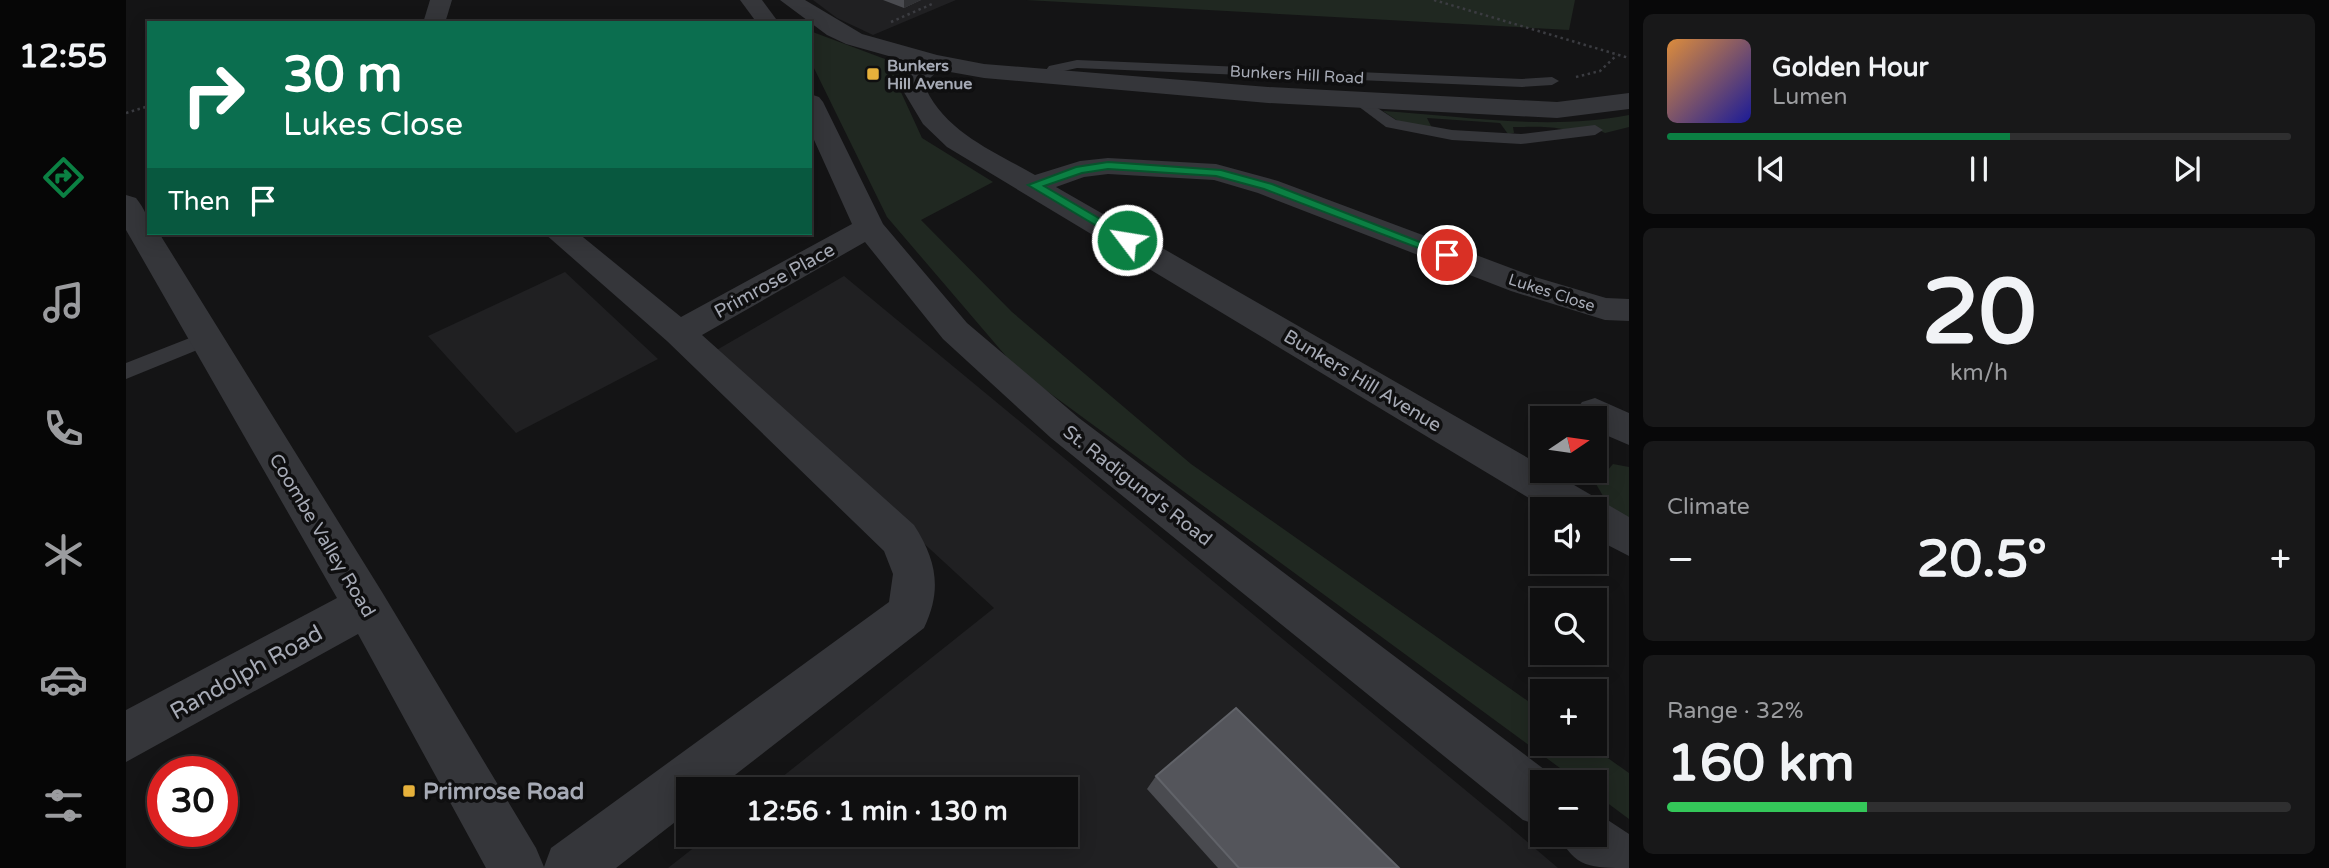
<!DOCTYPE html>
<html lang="en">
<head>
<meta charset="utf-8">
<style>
	body { margin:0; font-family:"Varela Round",sans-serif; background:#181819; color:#f1f3f6; height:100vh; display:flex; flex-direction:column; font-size:26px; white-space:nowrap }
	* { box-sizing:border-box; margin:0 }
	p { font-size:23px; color:#9b9c9f }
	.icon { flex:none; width:38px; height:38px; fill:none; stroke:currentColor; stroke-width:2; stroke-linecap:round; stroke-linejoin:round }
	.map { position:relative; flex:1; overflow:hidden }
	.panel { display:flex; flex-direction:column; gap:14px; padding:14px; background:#080809; width:700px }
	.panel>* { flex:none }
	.banner { position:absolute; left:21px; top:21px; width:665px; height:214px; border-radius:0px; box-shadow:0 4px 18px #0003,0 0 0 2px #2f2f30; background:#0b6e4f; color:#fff; overflow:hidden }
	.needle { width:46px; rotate:77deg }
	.controls { position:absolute; left:1404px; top:406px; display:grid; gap:14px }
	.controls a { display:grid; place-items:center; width:77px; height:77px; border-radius:0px; background:#0f0f10; box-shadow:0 4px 18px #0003,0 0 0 2px #2f2f30; font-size:35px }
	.speed { position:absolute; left:21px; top:756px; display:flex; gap:14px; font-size:35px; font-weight:700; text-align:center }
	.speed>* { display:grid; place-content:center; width:91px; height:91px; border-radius:50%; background:#0f0f10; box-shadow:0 4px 18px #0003,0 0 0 2px #2f2f30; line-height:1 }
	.speed .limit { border:10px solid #d22; background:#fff; color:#111 }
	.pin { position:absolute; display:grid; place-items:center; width:60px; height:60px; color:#fff; margin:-30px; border:4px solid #fff; border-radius:50%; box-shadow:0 2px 7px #0007 }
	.me { position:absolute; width:77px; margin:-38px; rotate:301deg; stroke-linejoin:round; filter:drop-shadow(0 0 5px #0008) }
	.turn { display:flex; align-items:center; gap:24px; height:147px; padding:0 21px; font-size:32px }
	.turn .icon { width:91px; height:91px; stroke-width:2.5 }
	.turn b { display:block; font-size:49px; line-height:60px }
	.then { display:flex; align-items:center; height:66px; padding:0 21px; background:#0003; gap:14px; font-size:26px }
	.big { font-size:52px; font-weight:800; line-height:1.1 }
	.panel .widget { flex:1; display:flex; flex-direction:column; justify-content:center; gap:10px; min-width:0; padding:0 24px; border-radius:10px; background:#181819 }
	.panel .dial { align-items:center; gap:0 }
	.dial b { font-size:91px; line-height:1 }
	.song { display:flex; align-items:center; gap:21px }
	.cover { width:84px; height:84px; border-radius:10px; background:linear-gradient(135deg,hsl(30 70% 55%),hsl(240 70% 35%)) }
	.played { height:7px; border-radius:4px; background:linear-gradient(90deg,#0b8043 55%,#2f2f30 55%) }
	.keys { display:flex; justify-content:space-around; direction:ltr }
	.heat { display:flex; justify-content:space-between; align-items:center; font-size:38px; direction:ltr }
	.charge { height:10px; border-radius:5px; background:linear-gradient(90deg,#34c759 32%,#2f2f30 0) }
	.trip { position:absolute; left:550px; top:777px; width:402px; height:70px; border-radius:0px; background:#0f0f10; box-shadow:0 4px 18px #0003,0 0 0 2px #2f2f30; font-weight:800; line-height:70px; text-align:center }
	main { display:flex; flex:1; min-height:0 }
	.menu { display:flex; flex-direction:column; width:126px; justify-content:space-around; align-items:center; background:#060606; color:#9b9c9f }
	.menu .icon { width:49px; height:49px }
	.menu .active { color:#0b8043 }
	.menu b { font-size:32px; color:#f1f3f6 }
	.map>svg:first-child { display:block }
</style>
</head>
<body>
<main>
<nav class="menu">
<b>12:55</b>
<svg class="icon active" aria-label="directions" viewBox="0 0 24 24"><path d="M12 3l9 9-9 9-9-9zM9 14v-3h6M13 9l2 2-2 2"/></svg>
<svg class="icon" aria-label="music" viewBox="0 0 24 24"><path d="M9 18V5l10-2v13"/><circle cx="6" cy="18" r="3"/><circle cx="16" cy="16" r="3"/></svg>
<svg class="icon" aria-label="phone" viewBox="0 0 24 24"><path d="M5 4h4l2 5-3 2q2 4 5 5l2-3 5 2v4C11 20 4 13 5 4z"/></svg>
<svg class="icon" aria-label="climate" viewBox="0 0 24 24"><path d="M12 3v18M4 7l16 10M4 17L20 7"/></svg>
<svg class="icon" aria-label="car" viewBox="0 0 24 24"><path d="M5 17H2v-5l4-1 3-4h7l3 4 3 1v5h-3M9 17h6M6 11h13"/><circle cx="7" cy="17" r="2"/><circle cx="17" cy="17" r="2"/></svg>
<svg class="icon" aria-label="filters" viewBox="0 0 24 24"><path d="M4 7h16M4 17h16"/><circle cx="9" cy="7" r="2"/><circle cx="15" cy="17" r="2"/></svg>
</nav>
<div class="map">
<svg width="1503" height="868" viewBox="0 0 1503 868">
	<rect width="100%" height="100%" fill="#141415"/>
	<g fill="#202022">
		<polygon points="687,0 830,0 747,35 711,18"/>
		<polygon points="439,272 532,359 390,433 302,336"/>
		<polygon points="718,276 1378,822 1432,868 542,868 584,835 940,835 940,789 641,789 868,608 589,351"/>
	</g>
	<g fill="#202821">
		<polygon points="900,0 1449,0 1443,30"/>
		<polygon points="684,31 767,62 773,68 772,86 769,88 774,90 796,138 867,182 795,220 886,312 1065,464 1416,711 1416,744 1462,744 1503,773 1503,819 1468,793 1468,782 1453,782 891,369 761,217 684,60"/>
		<path d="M1257,111c80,5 166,20 246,4v12l-24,6c-16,-9 -26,0 -43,-4 -16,-3 -32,-2 -49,-2l1,6 -6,1 -8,-11 -73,-5 5,10 -34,-7z"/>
		<polygon points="1487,464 1503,467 1503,521 1486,511 1470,484"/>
	</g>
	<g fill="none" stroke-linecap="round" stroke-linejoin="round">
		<g stroke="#3b3c41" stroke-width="2.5" stroke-dasharray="2.5 3.5" stroke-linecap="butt">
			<polyline points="1308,0 1503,58"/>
			<polyline points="765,22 806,4"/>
			<polyline points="1450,77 1474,71 1491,55"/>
			<polyline points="0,113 23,106"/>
		</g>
		<g fill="#35363a" fill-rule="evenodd">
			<polygon points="951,60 1396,79 1426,77 1433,81 1426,85 1396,87 951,68 933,72 922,81 915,77 923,66"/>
			<polygon points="1233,96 1270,120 1326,130 1395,134 1469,125 1477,130 1469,135 1395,144 1326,140 1260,127 1228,103 1228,97"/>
			<polygon points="79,332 86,334 89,339 86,344 0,379 0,363"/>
		</g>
		<g fill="#35363a" fill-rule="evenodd">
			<polygon points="304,0 326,0 319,23 297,23"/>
			<polygon points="614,0 636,0 653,23 631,23"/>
			<path d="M654,0h25l57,34 75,21 47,9 284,23 289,15 72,-9v16l-72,9 -289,-15 -284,-25 -45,-8 -9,8 -4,11c21,44 69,63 109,86l45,-14 28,-3 108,6 62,17 257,96 71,21 23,1v22l-24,-1 -94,-29 -253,-98 -44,-13 -106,-6 -24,3 -28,10 486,279v5h8l79,46v39l-35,-18v-29h-47l-600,-362 -24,-23 -21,-35 5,-14 10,-11 -71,-20 -19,-9z"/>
			<path d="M684,94l9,3 4,5 60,122 84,99 112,95 482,364h-19v45l-19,-7 -472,-382 -108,-99 -78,-97 -163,93 212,190c23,36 28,65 10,103l-207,161h-29v23l-72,56h-130l-128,-234 -232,128v-52l211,-112 -211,-368v-35l10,3c9,12 13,19 13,35h10l223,359 154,256 8,19 7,-19 338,-246 4,-28 -9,-23 -217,-210 -123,-108h34l103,84 171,-93 -42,-93z"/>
			<polygon points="1469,398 1503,413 1503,445 1468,430 1468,418 1444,418 1456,402"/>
			<path d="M1468,811l35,23v34c-37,0 -55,0 -70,-33h35z"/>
		</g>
	</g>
	<g fill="#4a4b50">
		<polygon points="757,0 795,0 778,8"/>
		<polygon points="1030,776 1273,868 1092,868 1021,789"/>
	</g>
	<polygon fill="#303134" points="778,0 795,0 778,8"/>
	<polygon fill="#54555b" stroke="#616369" stroke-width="2" points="1110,708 1273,868 1113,868 1030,776"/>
	<polygon fill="#0b8043" stroke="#07532c" stroke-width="2" points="982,162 1095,170 1146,184 1327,255 1316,257 1138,189 1090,176 982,169 956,173 918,186 1005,237 1007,240 1001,244 902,185 950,167"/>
	<g fill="#e6b13b" stroke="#0f0f10" stroke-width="2.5">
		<rect x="740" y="67" width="14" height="14" rx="3.5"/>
		<rect x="276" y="784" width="14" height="14" rx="3.5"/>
	</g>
	<g text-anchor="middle" stroke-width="7" stroke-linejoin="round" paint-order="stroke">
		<g font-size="16" font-weight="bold" fill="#a6aab5" stroke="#0f0f10" text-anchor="start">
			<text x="761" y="71">Bunkers<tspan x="761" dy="18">Hill Avenue</tspan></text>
		</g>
		<g font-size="16" fill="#a6aab5" stroke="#0f0f10">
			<text transform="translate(1171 74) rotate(3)" y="6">Bunkers Hill Road</text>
			<text transform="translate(1426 292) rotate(18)" y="6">Lukes Close</text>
		</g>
		<g font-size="19" fill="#a6aab5" stroke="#0f0f10">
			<text transform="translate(648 280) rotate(-29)" y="7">Primrose Place</text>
			<text transform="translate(1237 380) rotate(31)" y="7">Bunkers Hill Avenue</text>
			<text transform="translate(1012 485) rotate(38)" y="7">St. Radigund's Road</text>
			<text transform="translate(197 535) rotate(59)" y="7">Coombe Valley Road</text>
		</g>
		<g font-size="23" fill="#a6aab5" stroke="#0f0f10">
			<text transform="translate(120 672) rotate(-29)" y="8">Randolph Road</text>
		</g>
		<g font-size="23" font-weight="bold" fill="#a6aab5" stroke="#0f0f10" text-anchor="start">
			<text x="297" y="799">Primrose Road</text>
		</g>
	</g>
</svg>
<div class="controls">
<a><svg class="needle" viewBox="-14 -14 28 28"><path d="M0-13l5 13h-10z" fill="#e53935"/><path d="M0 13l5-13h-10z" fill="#9b9c9f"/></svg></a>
<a><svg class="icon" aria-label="sound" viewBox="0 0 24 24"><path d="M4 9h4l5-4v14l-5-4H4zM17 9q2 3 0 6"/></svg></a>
<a><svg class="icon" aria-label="search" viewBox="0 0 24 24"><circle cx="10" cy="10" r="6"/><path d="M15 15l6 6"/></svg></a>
<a>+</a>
<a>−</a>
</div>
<div class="speed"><div class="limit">30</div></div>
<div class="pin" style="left:1321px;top:255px;background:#d93025"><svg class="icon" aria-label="arrive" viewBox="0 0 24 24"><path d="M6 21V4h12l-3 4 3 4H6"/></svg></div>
<svg class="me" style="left:1001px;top:240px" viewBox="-20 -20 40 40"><circle r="17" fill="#0b8043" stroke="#fff" stroke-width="3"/><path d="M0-11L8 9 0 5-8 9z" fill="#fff"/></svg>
<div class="trip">12:56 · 1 min · 130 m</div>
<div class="banner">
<div class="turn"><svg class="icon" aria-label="right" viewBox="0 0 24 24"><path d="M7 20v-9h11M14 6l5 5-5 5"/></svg><div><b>30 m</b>Lukes Close</div></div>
<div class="then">Then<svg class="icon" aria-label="arrive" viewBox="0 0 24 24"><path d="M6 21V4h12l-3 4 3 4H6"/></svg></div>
</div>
</div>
<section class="panel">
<div class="widget">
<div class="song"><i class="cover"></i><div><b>Golden Hour</b><p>Lumen</p></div></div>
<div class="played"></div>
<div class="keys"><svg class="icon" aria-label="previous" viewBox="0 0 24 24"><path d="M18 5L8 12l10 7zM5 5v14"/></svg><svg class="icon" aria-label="pause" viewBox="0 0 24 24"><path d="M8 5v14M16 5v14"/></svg><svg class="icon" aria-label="next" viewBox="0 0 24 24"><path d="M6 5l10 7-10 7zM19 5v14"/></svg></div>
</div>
<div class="widget dial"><b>20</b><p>km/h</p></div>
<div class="widget"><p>Climate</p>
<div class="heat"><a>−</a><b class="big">20.5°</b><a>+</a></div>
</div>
<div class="widget"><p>Range · 32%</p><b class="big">160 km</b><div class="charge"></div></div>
</section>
</main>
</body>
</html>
